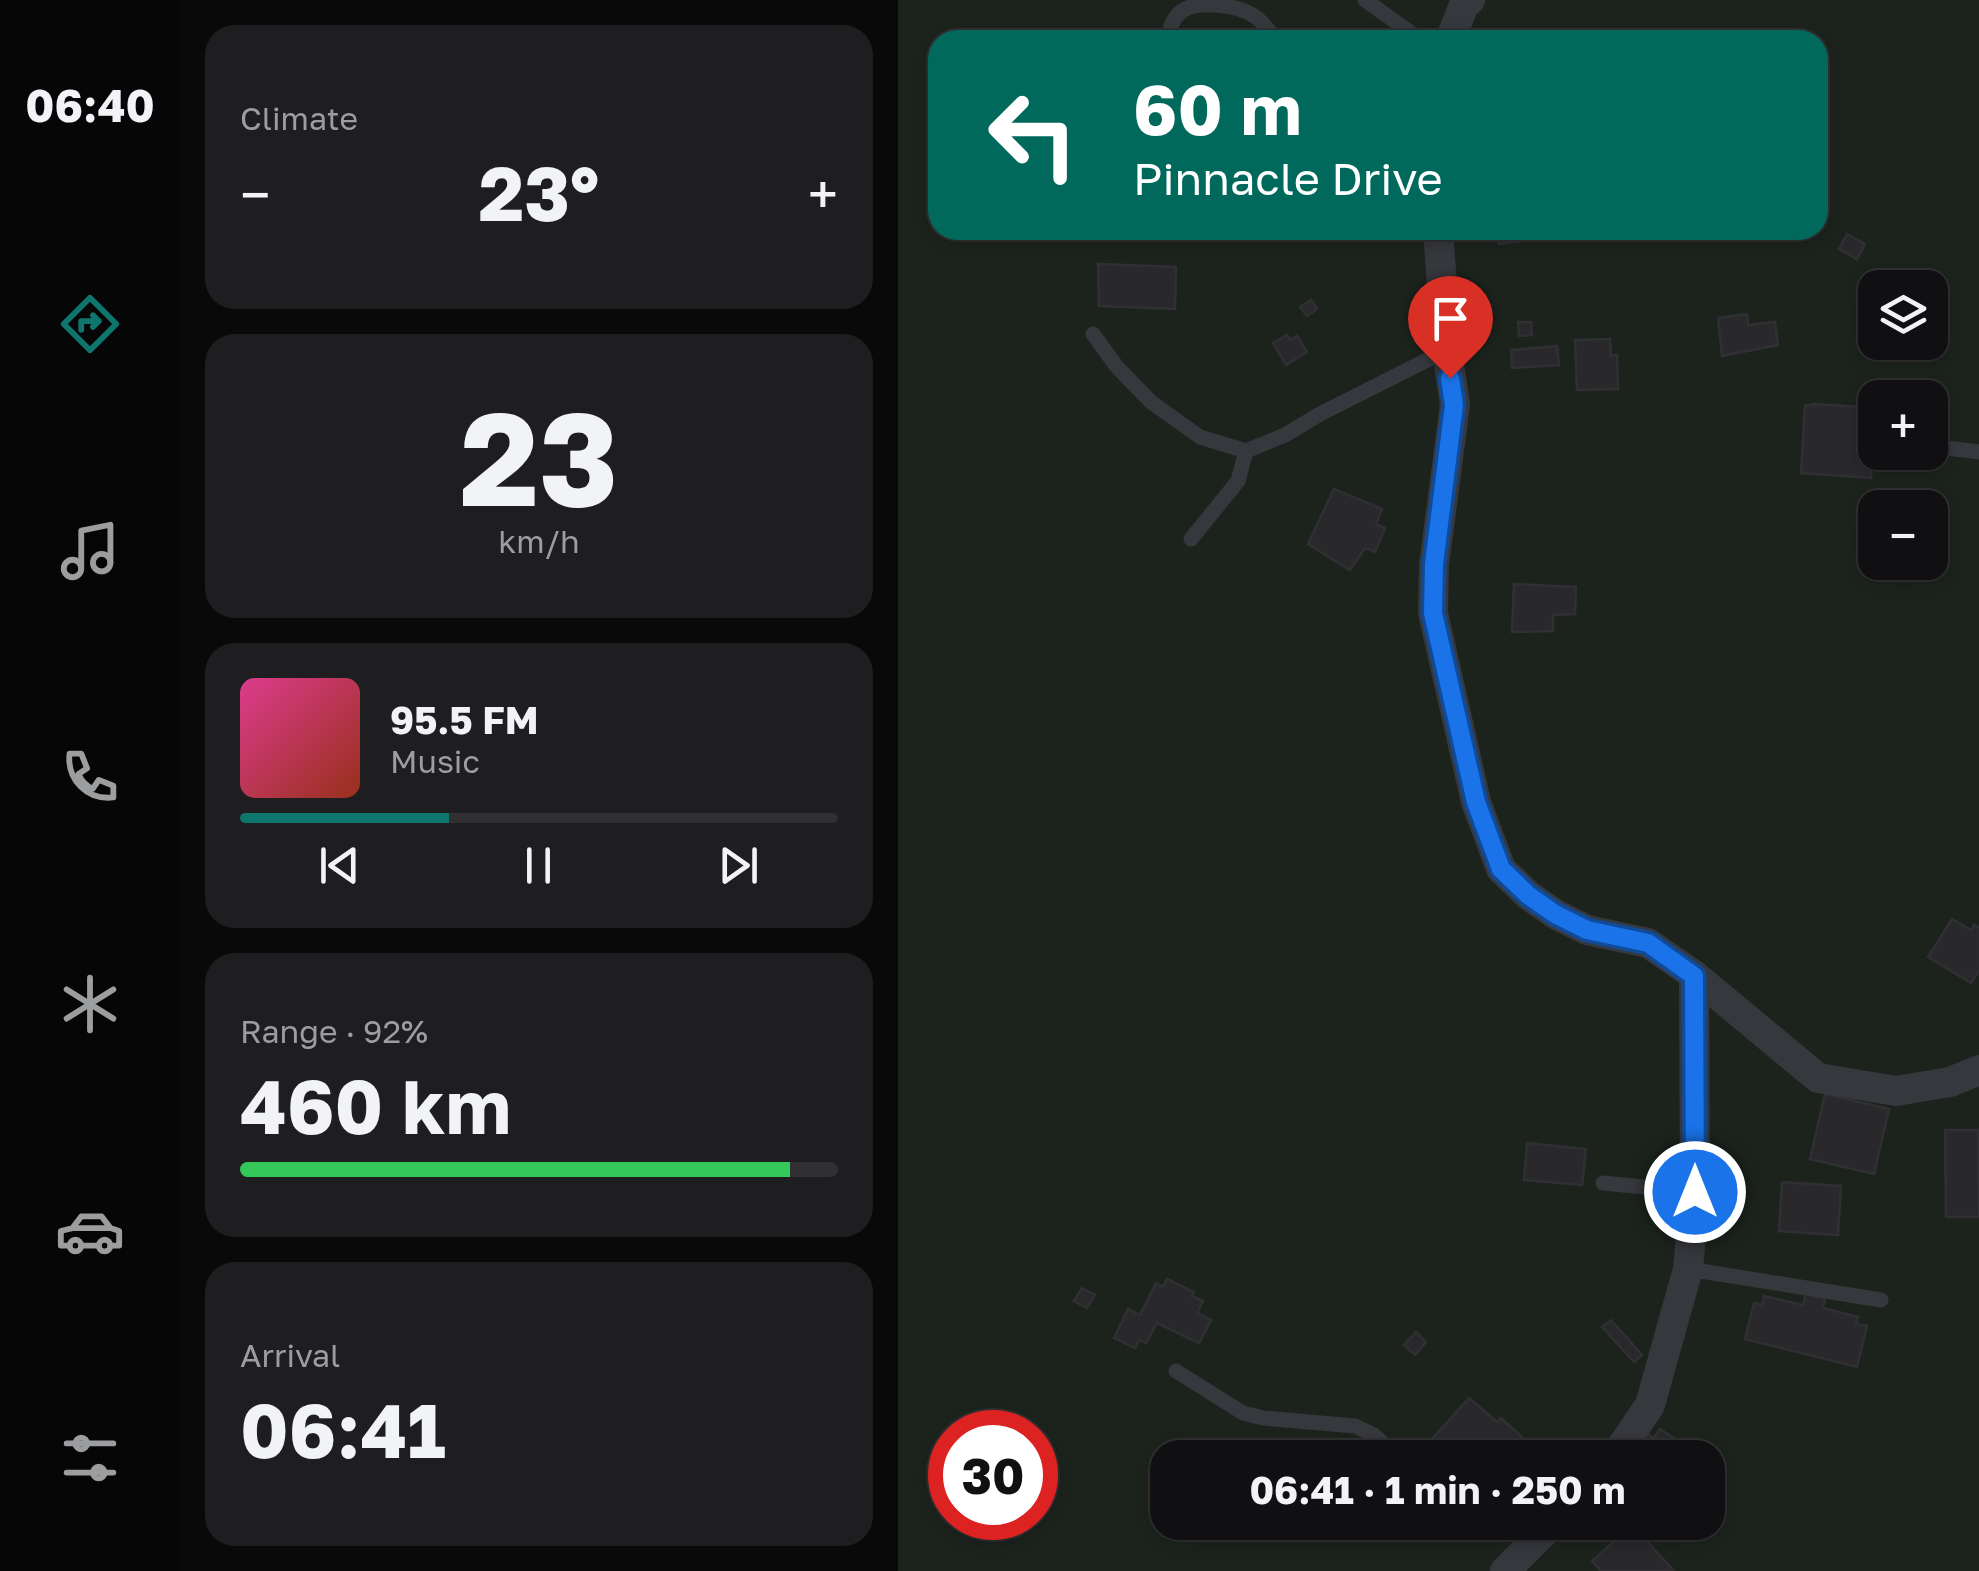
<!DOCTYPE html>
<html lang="en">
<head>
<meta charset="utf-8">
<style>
	body { margin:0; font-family:"Golos Text",sans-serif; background:#1e1e20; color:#f1f3f6; height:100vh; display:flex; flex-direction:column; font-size:38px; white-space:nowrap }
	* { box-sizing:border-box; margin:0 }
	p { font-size:32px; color:#9c9d9f }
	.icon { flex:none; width:55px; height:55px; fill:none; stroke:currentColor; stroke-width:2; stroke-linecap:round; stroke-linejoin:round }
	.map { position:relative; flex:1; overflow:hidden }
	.details { display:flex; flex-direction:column; gap:25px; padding:25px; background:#09090a; width:718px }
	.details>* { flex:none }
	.banner { position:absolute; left:30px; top:30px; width:900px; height:210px; border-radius:30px; box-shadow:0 5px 15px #0003,0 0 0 2px #303032; background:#00695c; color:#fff; overflow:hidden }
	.controls { position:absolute; left:960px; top:270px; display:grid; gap:20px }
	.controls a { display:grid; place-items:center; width:90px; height:90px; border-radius:20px; background:#101012; box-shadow:0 5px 15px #0003,0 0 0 2px #303032; font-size:50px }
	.speed { position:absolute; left:30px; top:1410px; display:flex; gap:20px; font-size:50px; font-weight:700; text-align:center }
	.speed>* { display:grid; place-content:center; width:130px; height:130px; border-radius:50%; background:#101012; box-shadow:0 5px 15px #0003,0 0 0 2px #303032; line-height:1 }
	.speed .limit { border:15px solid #d22; background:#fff; color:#111 }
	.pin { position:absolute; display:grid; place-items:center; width:85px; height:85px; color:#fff; margin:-102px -42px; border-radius:50% 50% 50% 0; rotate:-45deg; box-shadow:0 0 10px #0007 }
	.pin .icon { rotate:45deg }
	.me { position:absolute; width:110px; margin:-55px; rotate:0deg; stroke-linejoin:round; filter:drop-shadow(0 0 8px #0008) }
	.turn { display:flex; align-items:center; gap:35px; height:210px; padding:0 40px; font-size:45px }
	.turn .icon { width:130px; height:130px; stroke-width:2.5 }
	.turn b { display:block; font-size:70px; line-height:85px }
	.big { font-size:75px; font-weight:700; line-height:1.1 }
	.details .widget { flex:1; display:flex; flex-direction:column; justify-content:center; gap:15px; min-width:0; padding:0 35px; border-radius:30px; background:#1e1e20 }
	.details .dial { align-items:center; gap:0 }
	.dial b { font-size:130px; line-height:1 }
	.song { display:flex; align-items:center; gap:30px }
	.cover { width:120px; height:120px; border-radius:15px; background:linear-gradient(135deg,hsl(330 70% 55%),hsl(10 70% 35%)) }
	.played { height:10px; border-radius:5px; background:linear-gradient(90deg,#0f766e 35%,#303032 35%) }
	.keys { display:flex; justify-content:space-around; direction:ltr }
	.heat { display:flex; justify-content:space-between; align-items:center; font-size:55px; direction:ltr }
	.charge { height:15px; border-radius:8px; background:linear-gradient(90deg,#34c759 92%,#303032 0) }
	.trip { position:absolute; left:252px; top:1440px; width:575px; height:100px; border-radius:30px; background:#101012; box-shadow:0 5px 15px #0003,0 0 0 2px #303032; font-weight:700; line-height:100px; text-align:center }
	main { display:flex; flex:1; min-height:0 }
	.tabs { display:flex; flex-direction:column; width:180px; justify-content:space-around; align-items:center; background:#060607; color:#9c9d9f }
	.tabs .icon { width:70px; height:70px }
	.tabs .active { color:#0f766e }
	.tabs b { font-size:45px; color:#f1f3f6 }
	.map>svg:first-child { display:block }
</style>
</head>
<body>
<main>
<nav class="tabs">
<b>06:40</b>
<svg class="icon active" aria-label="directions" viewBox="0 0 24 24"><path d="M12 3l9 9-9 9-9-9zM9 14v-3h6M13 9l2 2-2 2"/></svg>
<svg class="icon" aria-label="music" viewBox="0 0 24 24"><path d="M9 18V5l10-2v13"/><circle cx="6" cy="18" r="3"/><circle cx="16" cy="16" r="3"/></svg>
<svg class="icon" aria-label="phone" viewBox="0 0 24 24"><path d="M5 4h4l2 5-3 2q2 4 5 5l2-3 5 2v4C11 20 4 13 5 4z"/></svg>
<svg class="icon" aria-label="climate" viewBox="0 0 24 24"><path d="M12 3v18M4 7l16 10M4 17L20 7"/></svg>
<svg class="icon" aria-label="car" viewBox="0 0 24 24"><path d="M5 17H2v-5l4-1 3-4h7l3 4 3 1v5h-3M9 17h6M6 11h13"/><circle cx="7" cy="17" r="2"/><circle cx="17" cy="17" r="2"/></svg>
<svg class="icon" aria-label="filters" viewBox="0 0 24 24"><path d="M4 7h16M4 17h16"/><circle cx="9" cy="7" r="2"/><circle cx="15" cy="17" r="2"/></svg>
</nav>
<section class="details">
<div class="widget"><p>Climate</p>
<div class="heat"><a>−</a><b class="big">23°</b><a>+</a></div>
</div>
<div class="widget dial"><b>23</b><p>km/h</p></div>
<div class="widget">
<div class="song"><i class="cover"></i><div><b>95.5 FM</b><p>Music</p></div></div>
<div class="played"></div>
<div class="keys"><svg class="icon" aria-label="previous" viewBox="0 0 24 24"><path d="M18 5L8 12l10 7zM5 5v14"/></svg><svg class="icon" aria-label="pause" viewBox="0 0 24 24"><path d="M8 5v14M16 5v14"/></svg><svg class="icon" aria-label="next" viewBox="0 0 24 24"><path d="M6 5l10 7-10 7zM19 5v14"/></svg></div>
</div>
<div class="widget"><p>Range · 92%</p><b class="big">460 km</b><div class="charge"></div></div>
<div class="widget"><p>Arrival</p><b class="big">06:41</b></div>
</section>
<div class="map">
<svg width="1082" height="1571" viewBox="0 0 1082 1571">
	<rect width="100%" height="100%" fill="#161618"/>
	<path fill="#1c231d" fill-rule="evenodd" d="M0,0h1081v1571h-1081zM40,40h880v190h-880zM978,288h54v54h-54zM978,398h54v54h-54zM978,508h54v54h-54zM52,1432h86v86h-86zM270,1458h540v64h-540z"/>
	<g fill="#29292c" stroke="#303034" stroke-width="2.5">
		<polygon points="600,230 654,230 655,237 601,244"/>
		<polygon points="949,234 967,244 959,259 941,249"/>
		<polygon points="200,264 278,267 277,309 201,306"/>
		<polygon points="413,300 419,309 409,316 402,307"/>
		<polygon points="849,314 850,325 877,322 880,345 824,356 820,318"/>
		<polygon points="620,322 633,322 634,335 621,336"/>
		<polygon points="389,335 392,340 399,336 409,352 388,365 375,343"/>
		<polygon points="712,339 713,356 719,355 720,389 679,390 677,340"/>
		<polygon points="659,346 661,365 614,368 613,350"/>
		<polygon points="916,404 978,408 978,452 984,452 983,462 974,461 973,478 903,473 907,406"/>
		<polygon points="436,489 484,509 478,524 487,528 477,552 467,548 452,570 410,544"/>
		<polygon points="616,584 678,587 677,614 655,615 655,631 614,632"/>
		<polygon points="1054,919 1073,930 1076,925 1082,928 1082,969 1073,983 1030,957"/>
		<polygon points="927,1094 991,1109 976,1174 912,1159"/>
		<polygon points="1047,1130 1080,1130 1081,1217 1048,1217"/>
		<polygon points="629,1143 688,1149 684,1185 626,1180"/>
		<polygon points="884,1182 943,1186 940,1235 881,1231"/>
		<polygon points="269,1279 296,1292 294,1296 305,1301 299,1313 313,1320 301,1343 259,1323 248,1343 241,1340 237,1348 216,1338 230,1309 242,1315 258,1283 265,1287"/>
		<polygon points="184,1288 197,1295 189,1308 176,1301"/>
		<polygon points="908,1293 927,1299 925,1308 960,1317 958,1324 969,1326 959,1367 847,1339 856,1303 864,1305 866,1296 905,1305"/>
		<polygon points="713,1320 744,1355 736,1362 704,1327"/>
		<polygon points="518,1332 528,1342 517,1355 506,1345"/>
		<polygon points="571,1398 599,1422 603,1418 624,1437 605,1458 593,1447 584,1458 554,1458 535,1438"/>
		<polygon points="762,1429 793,1449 788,1458 744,1458 746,1453 738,1448 748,1433 756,1438"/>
		<polygon points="734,1525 776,1571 703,1571 694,1561"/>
	</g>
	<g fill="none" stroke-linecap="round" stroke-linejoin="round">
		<g stroke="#37383d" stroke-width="15">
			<polyline points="467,0 523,40"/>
			<path d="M269,40c3,-11 5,-22 15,-29 16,-11 56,-6 72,5 9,5 16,17 23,24"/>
			<polyline points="195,334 219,367 253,402 302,437 348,451 387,435 422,414 549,350"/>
			<polyline points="1032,446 1082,452"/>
			<polyline points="293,539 340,481 348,451"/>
			<polyline points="705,1183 797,1192"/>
			<polyline points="790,1269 983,1300"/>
			<polyline points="278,1371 345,1413 365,1418 457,1426 476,1435 501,1458"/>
			<polyline points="605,1522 641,1538"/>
		</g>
		<g stroke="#37383d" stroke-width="30">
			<polyline points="552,40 566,5 572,0"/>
			<polyline points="540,230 549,350 557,405 536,565 535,613 578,802 603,869 630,895 657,914 689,930 750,943 796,975 920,1078 998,1091 1052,1082 1082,1070"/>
			<polyline points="716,1458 752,1405 790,1269 797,1192 796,975"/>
			<polyline points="607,1571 656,1522"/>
		</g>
	</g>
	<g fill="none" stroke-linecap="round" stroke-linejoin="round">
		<defs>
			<polyline id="route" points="552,378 556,405 536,564 535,613 578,802 603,869 630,895 657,914 689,930 750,943 796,976 797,1192"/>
		</defs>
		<use href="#route" stroke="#114b97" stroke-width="25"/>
		<use href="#route" stroke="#1a73e8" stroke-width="18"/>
	</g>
</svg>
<div class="controls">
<a><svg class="icon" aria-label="layers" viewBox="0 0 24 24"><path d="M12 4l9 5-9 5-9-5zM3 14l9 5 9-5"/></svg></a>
<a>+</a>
<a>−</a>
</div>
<div class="speed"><div class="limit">30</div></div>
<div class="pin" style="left:552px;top:378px;background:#d93025"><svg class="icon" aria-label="arrive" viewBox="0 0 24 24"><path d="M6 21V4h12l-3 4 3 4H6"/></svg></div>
<svg class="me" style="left:797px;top:1192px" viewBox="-20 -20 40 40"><circle r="17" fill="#1a73e8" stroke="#fff" stroke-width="3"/><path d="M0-11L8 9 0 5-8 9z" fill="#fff"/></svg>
<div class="trip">06:41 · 1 min · 250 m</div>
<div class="banner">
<div class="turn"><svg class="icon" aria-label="left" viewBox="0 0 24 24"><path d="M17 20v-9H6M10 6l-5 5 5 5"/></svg><div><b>60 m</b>Pinnacle Drive</div></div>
</div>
</div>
</main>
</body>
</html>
